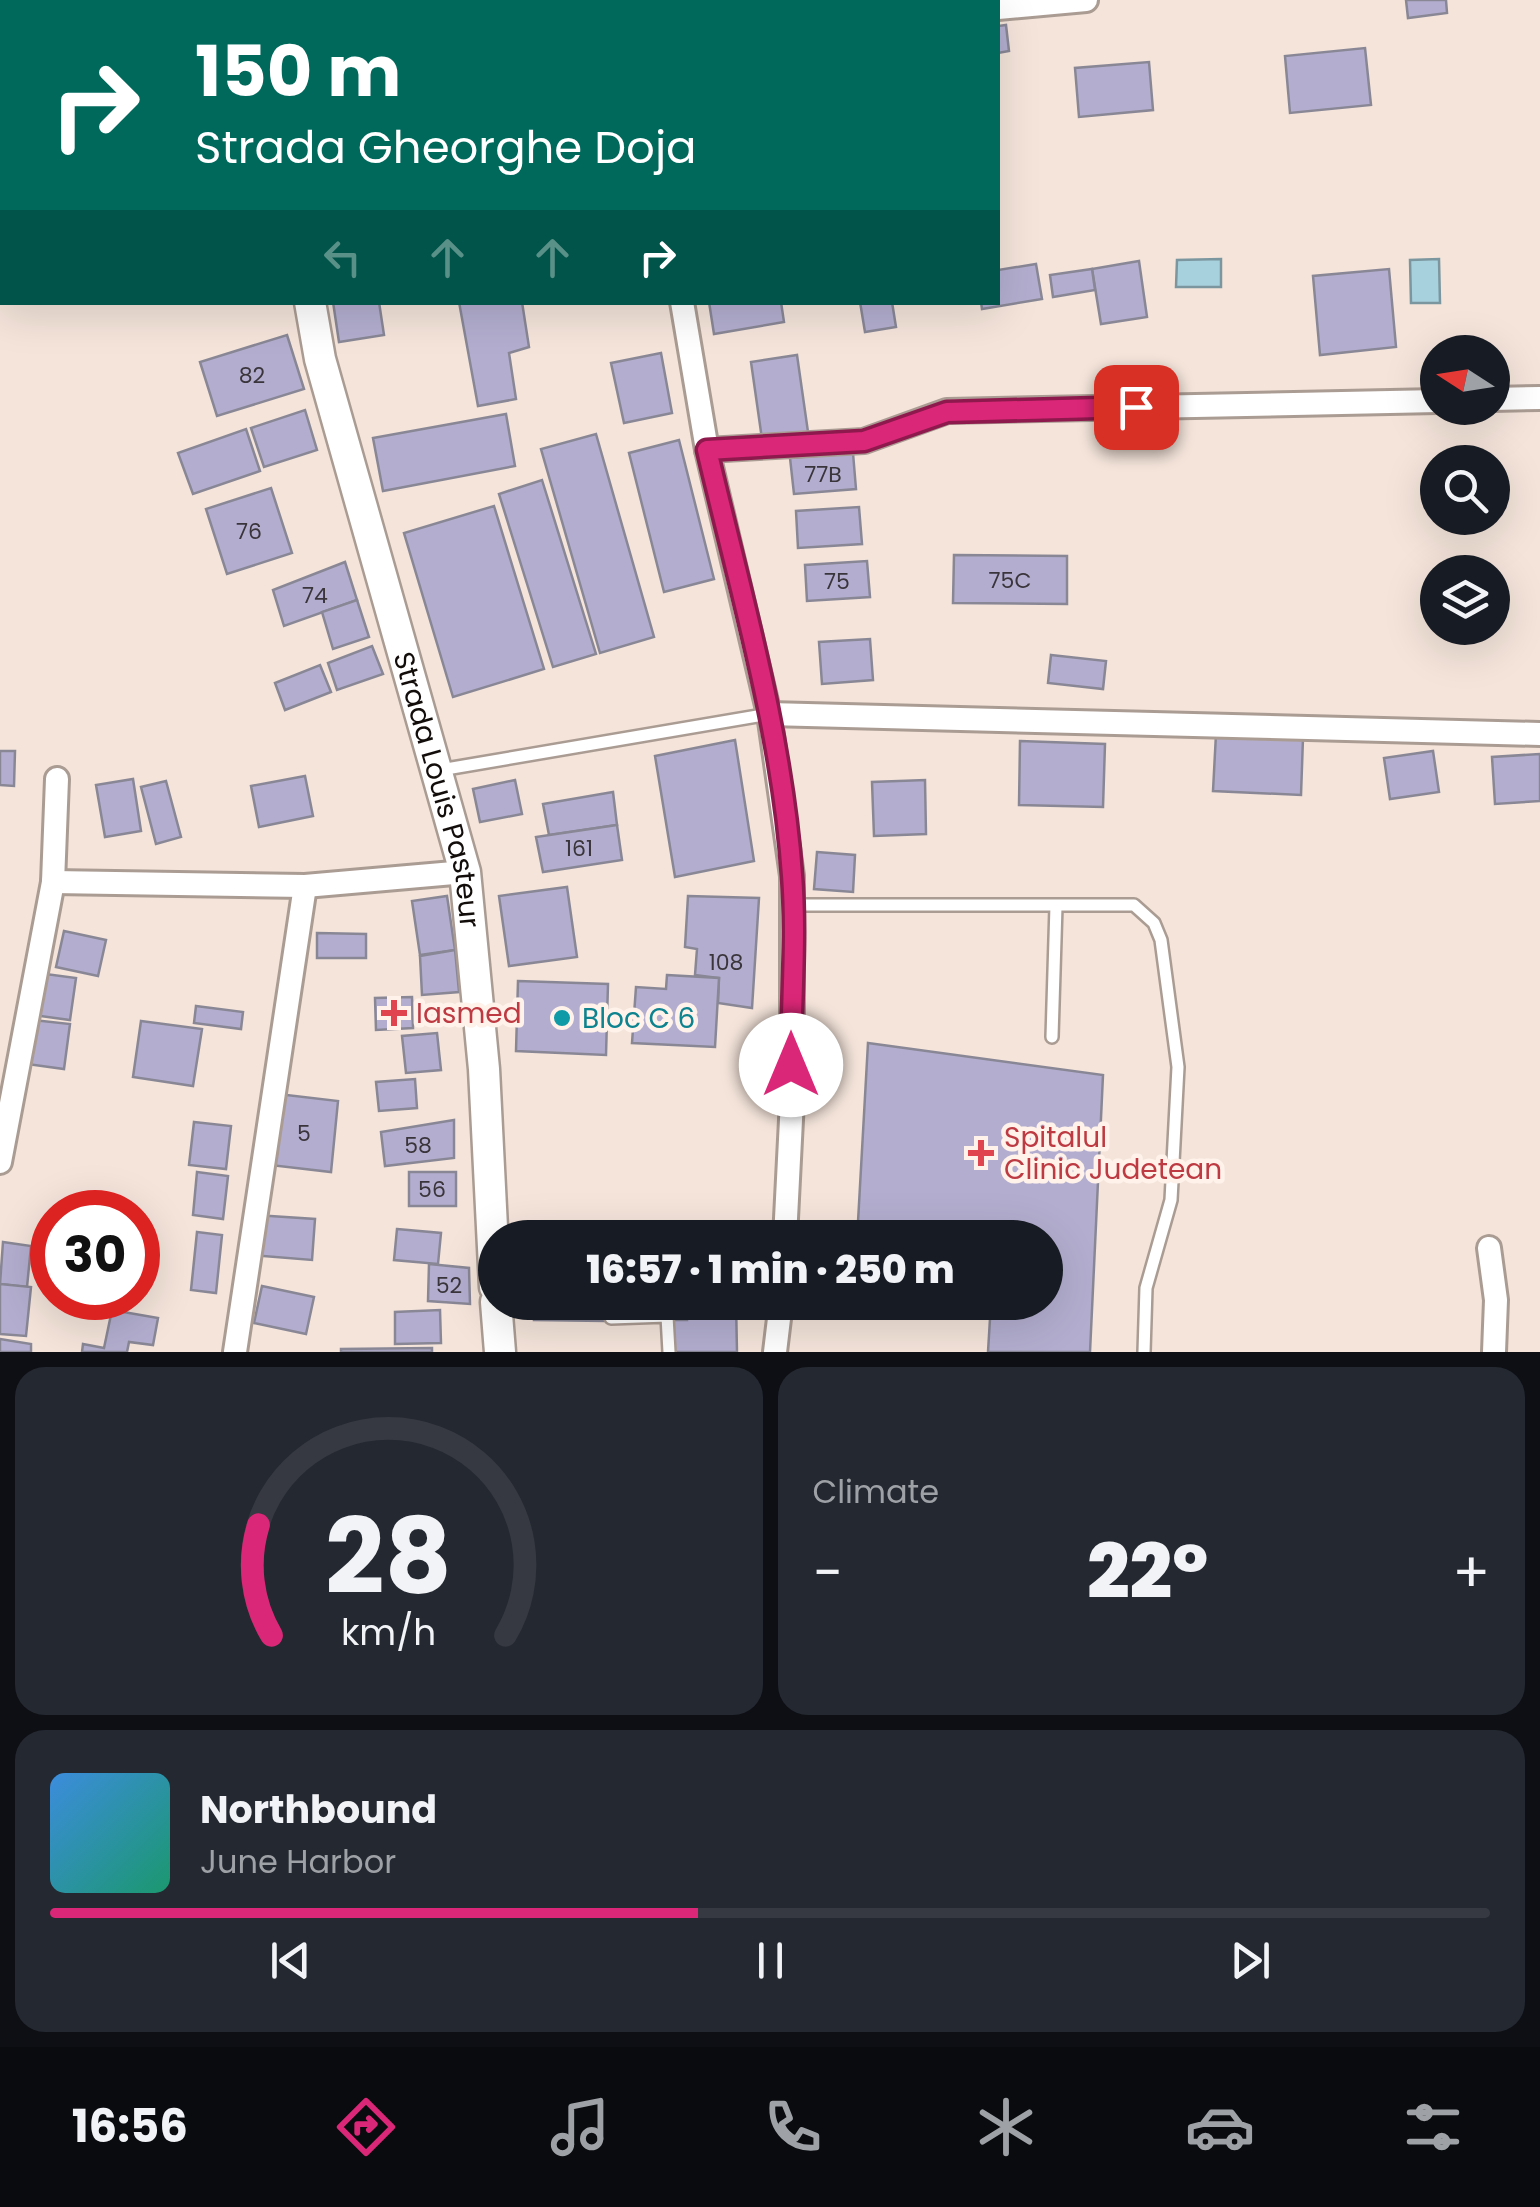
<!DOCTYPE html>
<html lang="en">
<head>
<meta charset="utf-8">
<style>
	body { margin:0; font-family:Poppins,sans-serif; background:#242831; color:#f1f3f6; height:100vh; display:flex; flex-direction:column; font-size:38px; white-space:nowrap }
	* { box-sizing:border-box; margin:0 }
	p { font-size:32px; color:#9ea1a6 }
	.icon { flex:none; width:55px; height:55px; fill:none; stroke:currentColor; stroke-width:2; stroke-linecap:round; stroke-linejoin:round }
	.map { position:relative; height:1352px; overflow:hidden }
	.panel { display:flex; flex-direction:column; gap:15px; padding:15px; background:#0d0f14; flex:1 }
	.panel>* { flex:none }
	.banner { position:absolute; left:0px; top:0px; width:1000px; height:305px; box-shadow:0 10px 40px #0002; background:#00695c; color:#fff; overflow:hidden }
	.needle { width:65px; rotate:282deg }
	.tools { position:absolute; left:1420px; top:335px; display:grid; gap:20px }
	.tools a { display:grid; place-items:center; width:90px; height:90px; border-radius:50%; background:#171b24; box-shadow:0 10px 40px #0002; font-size:50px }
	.speed { position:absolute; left:30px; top:1190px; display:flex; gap:20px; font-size:50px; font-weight:700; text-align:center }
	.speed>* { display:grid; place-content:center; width:130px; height:130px; border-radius:50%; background:#171b24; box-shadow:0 10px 40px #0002; line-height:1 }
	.speed .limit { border:15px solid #d22; background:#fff; color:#111 }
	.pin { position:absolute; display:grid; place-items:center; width:85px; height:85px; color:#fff; margin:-42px; border-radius:20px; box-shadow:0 5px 15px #0006 }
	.me { position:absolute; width:110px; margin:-55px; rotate:0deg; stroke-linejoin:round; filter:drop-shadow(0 0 8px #0008) }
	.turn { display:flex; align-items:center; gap:35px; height:210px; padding:0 30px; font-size:45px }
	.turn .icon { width:130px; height:130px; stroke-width:2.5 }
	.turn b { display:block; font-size:70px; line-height:85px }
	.lanes { display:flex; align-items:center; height:95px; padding:0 30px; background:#0003; justify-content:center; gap:50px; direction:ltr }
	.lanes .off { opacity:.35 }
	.big { font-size:75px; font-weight:800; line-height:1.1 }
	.panel .tile { flex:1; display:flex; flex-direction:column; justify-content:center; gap:15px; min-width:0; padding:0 35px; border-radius:30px; background:#242831 }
	.panel .dial { align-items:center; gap:0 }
	.dial svg { height:260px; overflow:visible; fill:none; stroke:#363941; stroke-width:7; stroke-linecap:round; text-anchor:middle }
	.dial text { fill:#f1f3f6; stroke:none }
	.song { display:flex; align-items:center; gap:30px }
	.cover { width:120px; height:120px; border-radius:15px; background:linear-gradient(135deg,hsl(210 70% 55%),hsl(160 70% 35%)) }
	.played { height:10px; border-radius:5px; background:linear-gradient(90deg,#db2777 45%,#363941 45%) }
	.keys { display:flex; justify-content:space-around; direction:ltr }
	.heat { display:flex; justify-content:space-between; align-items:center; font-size:55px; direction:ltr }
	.panel .tiles { flex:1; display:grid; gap:15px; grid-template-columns:1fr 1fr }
	.tile:last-child { grid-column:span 2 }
	.trip { position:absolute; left:478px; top:1220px; width:585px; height:100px; border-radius:50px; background:#171b24; box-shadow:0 10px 40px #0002; font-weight:800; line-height:100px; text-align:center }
	.tab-bar { display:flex; height:160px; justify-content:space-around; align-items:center; background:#090b0e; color:#9ea1a6 }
	.tab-bar .icon { width:70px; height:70px }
	.tab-bar .current { color:#db2777 }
	.tab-bar b { font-size:45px; color:#f1f3f6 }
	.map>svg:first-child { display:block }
</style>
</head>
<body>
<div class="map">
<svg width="1540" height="1352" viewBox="0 0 1540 1352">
	<rect width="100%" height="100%" fill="#f4e4da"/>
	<g fill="#a8d1de" stroke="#7b969e" stroke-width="2.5">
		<polygon points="1221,259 1221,287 1176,287 1177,260"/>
		<polygon points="1439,259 1440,303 1411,303 1410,260"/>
	</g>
	<g fill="#b3aecf" stroke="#898796" stroke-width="2.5">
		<polygon points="1406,0 1446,0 1447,13 1408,18"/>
		<polygon points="1006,25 1009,51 998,53 998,26"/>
		<polygon points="1365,48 1371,105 1290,113 1285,56"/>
		<polygon points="1149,62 1153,110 1079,117 1075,68"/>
		<polygon points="1139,261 1147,317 1101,324 1092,269"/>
		<polygon points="1036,264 1042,299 982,309 981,302 998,302 998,270"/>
		<polygon points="1092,269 1095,290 1053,297 1050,275"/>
		<polygon points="1389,269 1396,347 1320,355 1313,276"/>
		<polygon points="333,302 379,302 384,335 339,342"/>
		<polygon points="459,302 522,302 529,347 509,353 516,399 478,406"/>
		<polygon points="709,302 781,302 784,322 714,334"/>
		<polygon points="860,302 892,302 896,327 865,332"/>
		<polygon points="287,335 304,389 217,416 200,362"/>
		<polygon points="661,353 672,413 624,423 611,363"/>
		<polygon points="797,355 808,432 762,439 751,362"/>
		<polygon points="305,410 317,450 264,467 251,428"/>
		<polygon points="506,414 515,466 383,491 373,438"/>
		<polygon points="246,429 260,471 193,494 178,453"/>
		<polygon points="596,434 654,637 600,653 541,449"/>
		<polygon points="679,440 714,579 664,592 629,453"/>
		<polygon points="853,453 856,489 794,494 790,458"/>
		<polygon points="542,480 596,654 553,667 499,494"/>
		<polygon points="271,488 292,553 227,574 206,509"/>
		<polygon points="494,506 544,669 453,697 404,533"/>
		<polygon points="859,507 862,544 798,548 796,511"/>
		<polygon points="954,555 1067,556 1067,604 953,603"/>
		<polygon points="867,561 870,597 807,601 805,565"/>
		<polygon points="345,562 357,600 284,626 273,590"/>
		<polygon points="357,600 369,637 333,649 322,612"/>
		<polygon points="870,639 873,680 822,684 819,642"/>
		<polygon points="372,646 383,674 337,690 328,663"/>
		<polygon points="1051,655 1106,661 1103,689 1048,683"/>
		<polygon points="320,665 331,692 285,710 275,683"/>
		<polygon points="1216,734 1303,738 1301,795 1213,791"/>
		<polygon points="735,740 754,861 675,877 655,756"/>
		<polygon points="1020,741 1105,744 1103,807 1019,805"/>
		<polygon points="0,751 15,751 14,786 0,785"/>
		<polygon points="1433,751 1439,792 1390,799 1384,758"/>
		<polygon points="1540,754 1540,801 1495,804 1492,757"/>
		<polygon points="305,776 313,816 259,827 251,786"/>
		<polygon points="133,779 141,831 105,837 96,785"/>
		<polygon points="515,780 522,814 480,822 473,789"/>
		<polygon points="925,780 926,834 874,836 872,782"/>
		<polygon points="166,781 181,837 156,844 141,787"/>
		<polygon points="613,792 617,825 549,835 543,804"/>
		<polygon points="617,825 622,860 543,872 536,837"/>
		<polygon points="817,852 855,855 853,892 814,889"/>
		<polygon points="567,887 577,957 509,966 499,896"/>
		<polygon points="447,896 455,950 420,955 412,901"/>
		<polygon points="688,896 759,898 752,1008 718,1003 719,978 695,975 697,949 685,947"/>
		<polygon points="64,931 106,940 98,976 56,967"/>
		<polygon points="317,933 366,934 366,958 317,958"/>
		<polygon points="455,950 459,992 422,995 420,956"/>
		<polygon points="38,973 76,978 70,1020 33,1015"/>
		<polygon points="667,975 719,978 715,1047 632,1043 636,987 666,989"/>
		<polygon points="518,981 608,984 606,1055 516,1051"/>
		<polygon points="412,997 413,1028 376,1030 375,998"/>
		<polygon points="196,1006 243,1012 241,1029 194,1023"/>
		<polygon points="33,1020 70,1024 64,1069 27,1064"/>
		<polygon points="141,1021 202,1029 193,1086 133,1077"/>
		<polygon points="437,1033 441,1070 406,1073 402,1036"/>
		<polygon points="868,1043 1103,1075 1090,1352 988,1352 991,1302 1045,1302 1045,1238 996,1238 858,1222"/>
		<polygon points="415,1079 417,1108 379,1111 376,1082"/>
		<polygon points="278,1094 338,1101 331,1172 270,1165"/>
		<polygon points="454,1120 454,1158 385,1166 381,1132"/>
		<polygon points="194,1122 231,1126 226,1169 189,1165"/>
		<polygon points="197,1172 228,1176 223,1219 193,1215"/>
		<rect x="409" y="1172" width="47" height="34"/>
		<polygon points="255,1215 315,1219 312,1260 252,1255"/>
		<polygon points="624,1222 739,1226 738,1238 624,1238"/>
		<polygon points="397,1229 441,1233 438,1264 394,1260"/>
		<polygon points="197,1232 222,1235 216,1293 191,1290"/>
		<polygon points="3,1242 31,1246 27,1287 0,1284"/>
		<polygon points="429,1264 469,1268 470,1304 428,1301"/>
		<polygon points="0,1284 31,1287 26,1336 0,1334"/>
		<polygon points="262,1286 314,1297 306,1334 254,1323"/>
		<polygon points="535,1302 605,1302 604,1321 534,1320"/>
		<polygon points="687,1302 736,1302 737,1352 670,1352 670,1320 687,1320"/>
		<polygon points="112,1310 158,1318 153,1345 129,1342 127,1352 82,1352 83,1344 104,1348"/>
		<polygon points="440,1310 441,1343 395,1344 395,1312"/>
		<polygon points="0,1339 31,1344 31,1352 0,1352"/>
		<polygon points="432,1348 432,1352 341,1352 341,1349"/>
	</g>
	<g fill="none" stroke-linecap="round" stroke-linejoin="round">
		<defs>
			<g id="lane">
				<polyline points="440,770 769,714"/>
				<polyline points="792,905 1134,905 1154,923 1161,940 1178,1067 1171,1200 1146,1288 1144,1352"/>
				<polyline points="1052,1037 1056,906"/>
				<polyline points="611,1318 667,1316 669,1352"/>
			</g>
			<g id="street">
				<polyline points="129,0 145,2"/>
				<polyline points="661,2 661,0"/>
				<polyline points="998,8 1086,0"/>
				<polyline points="682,302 707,450 769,714 792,876 792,1100 785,1238"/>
				<polyline points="1492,399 1540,398"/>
				<polyline points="707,450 864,441 947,411 1438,401"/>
				<polyline points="769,714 1540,734"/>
				<polyline points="53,882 305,886 465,872"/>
				<polyline points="0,1162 53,882 57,779"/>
				<polyline points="1489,1248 1496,1300 1494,1352"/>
				<polyline points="235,1352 305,886"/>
				<polyline points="775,1352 781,1302"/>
			</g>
			<g id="secondary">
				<polyline points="271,0 271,2"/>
				<path id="s1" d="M310,302l10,57 145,513 19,197 11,218"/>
				<polyline points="496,1302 500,1352"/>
			</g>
		</defs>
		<use href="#lane" stroke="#ab9c93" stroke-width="16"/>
		<use href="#street" stroke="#ab9c93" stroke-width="28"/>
		<use href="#secondary" stroke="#ab9c93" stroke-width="35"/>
		<use href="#lane" stroke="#fff" stroke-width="11"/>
		<use href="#street" stroke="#fff" stroke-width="22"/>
		<use href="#secondary" stroke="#fff" stroke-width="30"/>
	</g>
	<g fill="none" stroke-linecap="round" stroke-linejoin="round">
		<defs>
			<path id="route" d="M791,1065c0,-62 6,-127 1,-190 -10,-143 -52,-285 -85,-425l157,-9 83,-29 189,-5"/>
		</defs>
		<use href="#route" stroke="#8e194d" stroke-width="25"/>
		<use href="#route" stroke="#db2777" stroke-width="18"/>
	</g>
	<g fill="#e0444e" stroke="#fef2ea" stroke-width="4">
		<path d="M389 998h10v10h10v10h-10v10h-10v-10h-10v-10h10z"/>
		<path d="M976 1138h10v10h10v10h-10v10h-10v-10h-10v-10h10z"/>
	</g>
	<circle fill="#0f9aa8" stroke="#fef2ea" stroke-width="4" cx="562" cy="1018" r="10"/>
	<g text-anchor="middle" stroke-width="9" stroke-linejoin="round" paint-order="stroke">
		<g font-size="22" fill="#3a353b">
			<text x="252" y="383">82</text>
			<text x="823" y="482">77B</text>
			<text x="249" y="539">76</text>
			<text x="1010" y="588">75C</text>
			<text x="837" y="589">75</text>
			<text x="315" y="603">74</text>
			<text x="579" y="856">161</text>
			<text x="726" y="970">108</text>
			<text x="304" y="1141">5</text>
			<text x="418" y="1153">58</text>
			<text x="432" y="1197">56</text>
			<text x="449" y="1293">52</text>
		</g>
		<g font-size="28" fill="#120d0a" stroke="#fef2ea">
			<text dy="10" stroke="none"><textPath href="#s1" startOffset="505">Strada Louis Pasteur</textPath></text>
		</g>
		<g font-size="28" fill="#be3a42" stroke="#fef2ea" text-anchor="start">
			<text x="416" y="1023">Iasmed</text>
			<text x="1004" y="1147">Spitalul<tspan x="1004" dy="32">Clinic Judetean</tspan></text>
		</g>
		<g font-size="28" fill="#0d838f" stroke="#fef2ea" text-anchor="start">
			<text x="582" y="1028">Bloc C 6</text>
		</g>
	</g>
</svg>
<div class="tools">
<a><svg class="needle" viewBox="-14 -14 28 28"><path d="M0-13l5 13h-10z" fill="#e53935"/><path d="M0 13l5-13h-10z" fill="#9ea1a6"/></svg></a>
<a><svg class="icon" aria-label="search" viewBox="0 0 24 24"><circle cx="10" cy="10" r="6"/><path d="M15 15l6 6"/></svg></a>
<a><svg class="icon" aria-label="layers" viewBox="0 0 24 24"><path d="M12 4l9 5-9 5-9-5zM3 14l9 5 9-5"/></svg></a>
</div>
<div class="speed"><div class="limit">30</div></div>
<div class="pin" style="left:1136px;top:407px;background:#d93025"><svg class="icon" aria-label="arrive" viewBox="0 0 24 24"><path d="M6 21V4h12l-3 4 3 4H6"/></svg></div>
<svg class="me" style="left:791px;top:1065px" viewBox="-20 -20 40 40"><circle r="19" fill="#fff"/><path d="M0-13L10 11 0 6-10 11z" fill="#db2777"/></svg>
<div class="trip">16:57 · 1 min · 250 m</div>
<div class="banner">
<div class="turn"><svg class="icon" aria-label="right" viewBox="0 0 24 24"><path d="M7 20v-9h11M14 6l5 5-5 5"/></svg><div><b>150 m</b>Strada Gheorghe Doja</div></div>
<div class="lanes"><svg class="icon off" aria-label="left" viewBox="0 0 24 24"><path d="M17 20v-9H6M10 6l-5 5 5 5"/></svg><svg class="icon off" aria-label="ahead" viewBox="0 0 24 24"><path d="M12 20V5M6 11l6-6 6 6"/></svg><svg class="icon off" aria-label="ahead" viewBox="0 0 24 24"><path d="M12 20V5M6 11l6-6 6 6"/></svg><svg class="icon" aria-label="right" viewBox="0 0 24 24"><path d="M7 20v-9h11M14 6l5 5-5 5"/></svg></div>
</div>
</div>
<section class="panel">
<div class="tiles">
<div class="tile dial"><svg viewBox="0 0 100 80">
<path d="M14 69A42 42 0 1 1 86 69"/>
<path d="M14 69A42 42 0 0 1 10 35" stroke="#db2777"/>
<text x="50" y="56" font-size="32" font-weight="700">28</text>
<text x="50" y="72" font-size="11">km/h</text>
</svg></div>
<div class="tile"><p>Climate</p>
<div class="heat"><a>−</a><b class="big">22°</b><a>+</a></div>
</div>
<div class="tile">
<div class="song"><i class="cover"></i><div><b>Northbound</b><p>June Harbor</p></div></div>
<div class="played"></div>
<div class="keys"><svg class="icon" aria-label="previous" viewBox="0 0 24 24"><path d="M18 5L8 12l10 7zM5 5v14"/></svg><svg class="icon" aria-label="pause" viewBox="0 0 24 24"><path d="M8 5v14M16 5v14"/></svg><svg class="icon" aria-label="next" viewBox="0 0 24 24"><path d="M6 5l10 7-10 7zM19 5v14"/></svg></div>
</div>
</div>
</section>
<nav class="tab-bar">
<b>16:56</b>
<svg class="icon current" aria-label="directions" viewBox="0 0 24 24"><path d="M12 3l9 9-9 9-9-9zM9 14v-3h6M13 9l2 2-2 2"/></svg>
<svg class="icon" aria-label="music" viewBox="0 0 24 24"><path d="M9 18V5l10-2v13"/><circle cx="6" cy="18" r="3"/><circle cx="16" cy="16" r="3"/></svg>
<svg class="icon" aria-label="phone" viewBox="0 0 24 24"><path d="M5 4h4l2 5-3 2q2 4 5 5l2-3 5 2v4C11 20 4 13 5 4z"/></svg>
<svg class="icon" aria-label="climate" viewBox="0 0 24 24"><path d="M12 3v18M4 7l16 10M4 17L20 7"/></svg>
<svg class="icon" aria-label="car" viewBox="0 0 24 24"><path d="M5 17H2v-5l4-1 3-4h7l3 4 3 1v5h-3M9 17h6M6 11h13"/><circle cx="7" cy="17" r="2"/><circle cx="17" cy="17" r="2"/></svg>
<svg class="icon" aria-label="filters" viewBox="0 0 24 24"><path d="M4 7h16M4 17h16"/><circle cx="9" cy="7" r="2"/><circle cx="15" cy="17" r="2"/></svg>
</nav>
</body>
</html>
